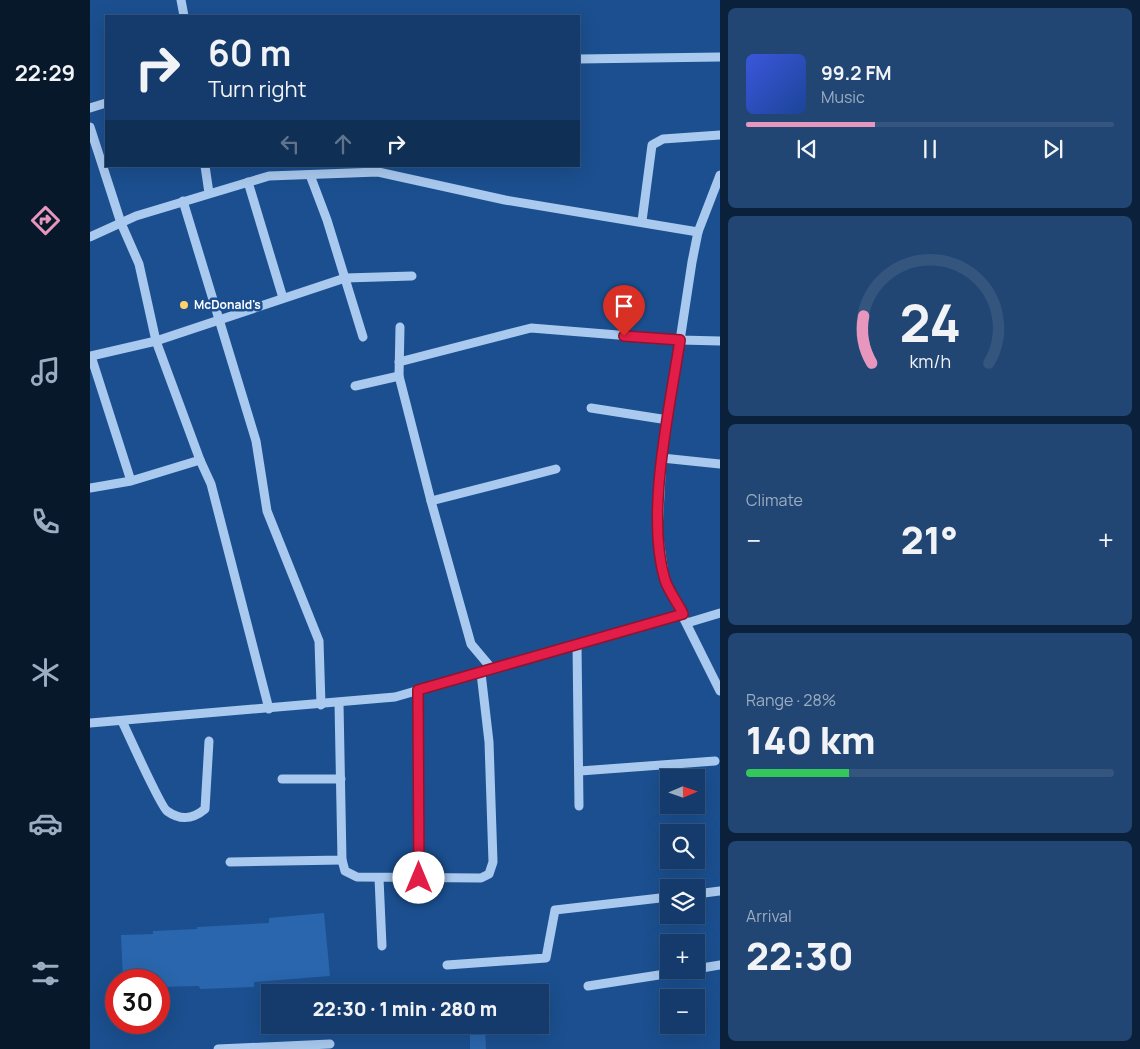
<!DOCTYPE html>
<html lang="en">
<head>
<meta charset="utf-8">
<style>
	body { margin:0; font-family:Manrope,sans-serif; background:#214673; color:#f1f3f6; height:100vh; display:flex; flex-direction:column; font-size:19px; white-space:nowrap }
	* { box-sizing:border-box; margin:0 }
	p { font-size:16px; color:#9dadc1 }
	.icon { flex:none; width:28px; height:28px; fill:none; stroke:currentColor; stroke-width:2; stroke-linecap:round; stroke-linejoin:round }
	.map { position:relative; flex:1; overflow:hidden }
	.drawer { display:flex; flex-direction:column; gap:8px; padding:8px; background:#0b203b; width:420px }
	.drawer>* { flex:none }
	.top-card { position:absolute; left:15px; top:15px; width:475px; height:152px; border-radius:0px; box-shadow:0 5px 20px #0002,0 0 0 1px #33557e; background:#143b6b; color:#f1f3f6; overflow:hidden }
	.needle { width:32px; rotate:88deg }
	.controls { position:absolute; left:570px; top:769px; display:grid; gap:10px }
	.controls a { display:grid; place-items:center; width:45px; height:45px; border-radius:0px; background:#143b6b; box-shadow:0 5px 20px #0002,0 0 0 1px #33557e; font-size:25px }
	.speed { position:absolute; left:15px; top:969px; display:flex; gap:10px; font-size:25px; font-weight:700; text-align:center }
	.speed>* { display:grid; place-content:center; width:65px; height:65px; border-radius:50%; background:#143b6b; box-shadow:0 5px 20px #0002,0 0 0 1px #33557e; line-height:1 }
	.speed .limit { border:8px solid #d22; background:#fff; color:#111 }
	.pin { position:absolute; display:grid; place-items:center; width:42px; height:42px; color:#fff; margin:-51px -21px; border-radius:50% 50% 50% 0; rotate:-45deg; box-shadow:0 0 5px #0007 }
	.pin .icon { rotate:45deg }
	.me { position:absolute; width:55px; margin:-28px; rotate:0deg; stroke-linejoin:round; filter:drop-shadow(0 0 4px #0008) }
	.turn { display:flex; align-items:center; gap:18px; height:105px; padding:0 20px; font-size:22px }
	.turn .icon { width:65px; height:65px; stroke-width:2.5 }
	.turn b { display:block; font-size:35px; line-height:42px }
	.lanes { display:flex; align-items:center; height:48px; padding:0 20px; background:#0003; justify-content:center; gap:25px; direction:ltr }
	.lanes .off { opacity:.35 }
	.big { font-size:38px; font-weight:800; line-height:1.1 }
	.drawer .widget { flex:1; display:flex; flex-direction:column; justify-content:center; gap:8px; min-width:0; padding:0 18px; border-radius:8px; background:#214673 }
	.drawer .dial { align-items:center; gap:0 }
	.dial svg { height:130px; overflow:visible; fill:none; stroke:#33557e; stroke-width:7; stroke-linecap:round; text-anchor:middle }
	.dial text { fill:#f1f3f6; stroke:none }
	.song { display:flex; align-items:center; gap:15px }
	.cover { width:60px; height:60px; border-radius:8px; background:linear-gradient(135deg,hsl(230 70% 55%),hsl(220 70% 35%)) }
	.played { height:5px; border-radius:2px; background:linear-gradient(90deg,#e797bd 35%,#33557e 35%) }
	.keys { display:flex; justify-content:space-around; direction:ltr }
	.heat { display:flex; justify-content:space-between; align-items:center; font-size:28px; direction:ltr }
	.charge { height:8px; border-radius:4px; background:linear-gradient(90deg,#34c759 28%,#33557e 0) }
	.trip { position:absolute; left:171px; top:984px; width:288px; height:50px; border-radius:0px; background:#143b6b; box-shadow:0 5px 20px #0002,0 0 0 1px #33557e; font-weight:800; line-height:50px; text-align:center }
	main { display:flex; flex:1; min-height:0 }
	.tab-bar { display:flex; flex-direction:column; width:90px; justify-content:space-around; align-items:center; background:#08182b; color:#9dadc1 }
	.tab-bar .icon { width:35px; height:35px }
	.tab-bar .on { color:#e797bd }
	.tab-bar b { font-size:22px; color:#f1f3f6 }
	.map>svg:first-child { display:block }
</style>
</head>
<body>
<main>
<nav class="tab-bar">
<b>22:29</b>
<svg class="icon on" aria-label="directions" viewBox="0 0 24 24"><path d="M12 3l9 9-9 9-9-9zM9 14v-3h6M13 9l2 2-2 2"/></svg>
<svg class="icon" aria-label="music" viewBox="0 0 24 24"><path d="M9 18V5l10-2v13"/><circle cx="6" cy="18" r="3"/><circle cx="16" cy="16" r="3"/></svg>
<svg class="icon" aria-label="phone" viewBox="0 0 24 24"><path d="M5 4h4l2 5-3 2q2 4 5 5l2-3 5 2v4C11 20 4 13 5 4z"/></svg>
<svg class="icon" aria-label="climate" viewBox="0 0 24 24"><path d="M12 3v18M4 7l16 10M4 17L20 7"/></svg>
<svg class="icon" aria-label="car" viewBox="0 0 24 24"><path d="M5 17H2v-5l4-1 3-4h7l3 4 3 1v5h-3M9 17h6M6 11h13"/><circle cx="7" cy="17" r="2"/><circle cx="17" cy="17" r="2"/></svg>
<svg class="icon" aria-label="filters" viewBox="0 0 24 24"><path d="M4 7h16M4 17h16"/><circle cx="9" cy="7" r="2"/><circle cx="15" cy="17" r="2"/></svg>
</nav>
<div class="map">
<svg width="630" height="1049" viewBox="0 0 630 1049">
	<rect width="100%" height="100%" fill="#1b4f8f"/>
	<g fill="#2a66ad">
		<polygon points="234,913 240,976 164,982 164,987 110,989 109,986 69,987 69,980 33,980 31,935 63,934 63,931 107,929 107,927 179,923 179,918"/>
		<polygon points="380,1025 395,1025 396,1049 380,1049"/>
	</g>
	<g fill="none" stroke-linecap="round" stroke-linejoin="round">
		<g stroke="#a9c9ee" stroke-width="9">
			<polyline points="91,0 94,16"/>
			<polyline points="489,59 630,57"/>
			<polyline points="0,108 16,103"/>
			<polyline points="0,127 31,223 49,264 66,341 255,278 322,276"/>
			<polyline points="115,166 119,193"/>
			<polyline points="220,175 237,220 273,337"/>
			<polyline points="630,175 608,232 602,262 572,458 568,531 575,581 630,691"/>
			<polyline points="158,182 193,298"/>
			<polyline points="93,201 166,441 177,511 229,641 231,705"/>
			<polyline points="552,221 562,145 573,139 630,135"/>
			<polyline points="0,237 46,216 179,176 288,172 415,200 608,232"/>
			<polyline points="310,327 309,376 341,501 381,644 402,669"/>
			<polyline points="309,362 441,328 590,340 630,341"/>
			<polyline points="265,386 309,376"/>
			<polyline points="501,408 578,420"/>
			<polyline points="572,458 630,464"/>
			<polyline points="110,460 121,484 179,709"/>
			<polyline points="0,488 41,481 110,460 66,341 1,356 41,481"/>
			<polyline points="341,501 466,469"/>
			<polyline points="597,623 630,613"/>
			<polyline points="487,645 489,806"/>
			<polyline points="328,690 329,878"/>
			<path d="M32,721c6,13 39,86 45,90 14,10 26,8 38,-2l4,-68"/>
			<polyline points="0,723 305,697 593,614"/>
			<polyline points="490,771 625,761"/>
			<polyline points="192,779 251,779"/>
			<polyline points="252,860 255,871 267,877 391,878 399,874 403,862 399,742 391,673"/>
			<polyline points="140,862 252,860 249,703"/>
			<polyline points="289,878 292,946"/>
			<polyline points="606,894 630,891"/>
			<polyline points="357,965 456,958 465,910 579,897"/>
			<polyline points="606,969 630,965"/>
			<polyline points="498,986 601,970"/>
			<polyline points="128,1049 240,1044"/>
		</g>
	</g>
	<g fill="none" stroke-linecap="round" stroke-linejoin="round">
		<defs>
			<path id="route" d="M329,878l-1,-188 265,-76c-5,-11 -14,-22 -18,-34 -20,-66 5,-172 15,-240l-56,-4"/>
		</defs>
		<use href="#route" stroke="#92132f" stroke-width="12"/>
		<use href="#route" stroke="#e11d48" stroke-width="9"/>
	</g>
	<circle fill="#ffd166" stroke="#1b4f8f" stroke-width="2" cx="94" cy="305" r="5"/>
	<g text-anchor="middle" stroke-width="5" stroke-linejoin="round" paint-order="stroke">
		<g font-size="12" font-weight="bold" fill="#fff" stroke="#1b4f8f" text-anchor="start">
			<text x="104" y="309">McDonald's</text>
		</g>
	</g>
</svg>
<div class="controls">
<a><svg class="needle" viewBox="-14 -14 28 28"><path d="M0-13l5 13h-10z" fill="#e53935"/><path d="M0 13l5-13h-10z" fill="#9dadc1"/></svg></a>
<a><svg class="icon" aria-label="search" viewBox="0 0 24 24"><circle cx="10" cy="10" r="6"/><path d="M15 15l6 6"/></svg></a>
<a><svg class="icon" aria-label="layers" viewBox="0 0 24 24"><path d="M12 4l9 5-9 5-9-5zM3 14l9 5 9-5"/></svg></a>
<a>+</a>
<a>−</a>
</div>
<div class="speed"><div class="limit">30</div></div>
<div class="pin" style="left:534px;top:336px;background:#d93025"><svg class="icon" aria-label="arrive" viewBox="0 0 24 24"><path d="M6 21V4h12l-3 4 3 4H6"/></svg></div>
<svg class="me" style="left:329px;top:878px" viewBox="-20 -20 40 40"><circle r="19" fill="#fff"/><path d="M0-13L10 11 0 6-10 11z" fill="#e11d48"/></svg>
<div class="trip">22:30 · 1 min · 280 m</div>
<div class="top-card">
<div class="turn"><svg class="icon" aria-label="right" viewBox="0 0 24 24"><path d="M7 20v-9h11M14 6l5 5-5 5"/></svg><div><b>60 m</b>Turn right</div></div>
<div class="lanes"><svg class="icon off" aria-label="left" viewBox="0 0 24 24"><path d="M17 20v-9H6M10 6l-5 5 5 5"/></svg><svg class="icon off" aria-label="ahead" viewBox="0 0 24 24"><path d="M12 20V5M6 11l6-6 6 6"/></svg><svg class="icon" aria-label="right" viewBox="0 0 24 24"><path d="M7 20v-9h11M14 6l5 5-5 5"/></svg></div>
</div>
</div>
<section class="drawer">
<div class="widget">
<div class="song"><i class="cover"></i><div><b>99.2 FM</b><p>Music</p></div></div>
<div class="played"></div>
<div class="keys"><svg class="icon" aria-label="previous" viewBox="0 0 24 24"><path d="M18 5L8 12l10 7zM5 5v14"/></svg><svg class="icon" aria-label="pause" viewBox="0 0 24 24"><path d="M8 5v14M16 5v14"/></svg><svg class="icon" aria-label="next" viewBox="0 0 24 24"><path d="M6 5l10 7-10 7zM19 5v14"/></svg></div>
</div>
<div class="widget dial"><svg viewBox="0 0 100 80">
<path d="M14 69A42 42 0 1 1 86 69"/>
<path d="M14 69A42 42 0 0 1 9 40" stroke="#e797bd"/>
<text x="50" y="56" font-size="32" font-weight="700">24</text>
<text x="50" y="72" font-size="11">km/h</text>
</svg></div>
<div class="widget"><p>Climate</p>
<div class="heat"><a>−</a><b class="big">21°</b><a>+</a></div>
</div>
<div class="widget"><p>Range · 28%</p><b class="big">140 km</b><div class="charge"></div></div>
<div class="widget"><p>Arrival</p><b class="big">22:30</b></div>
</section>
</main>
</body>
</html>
